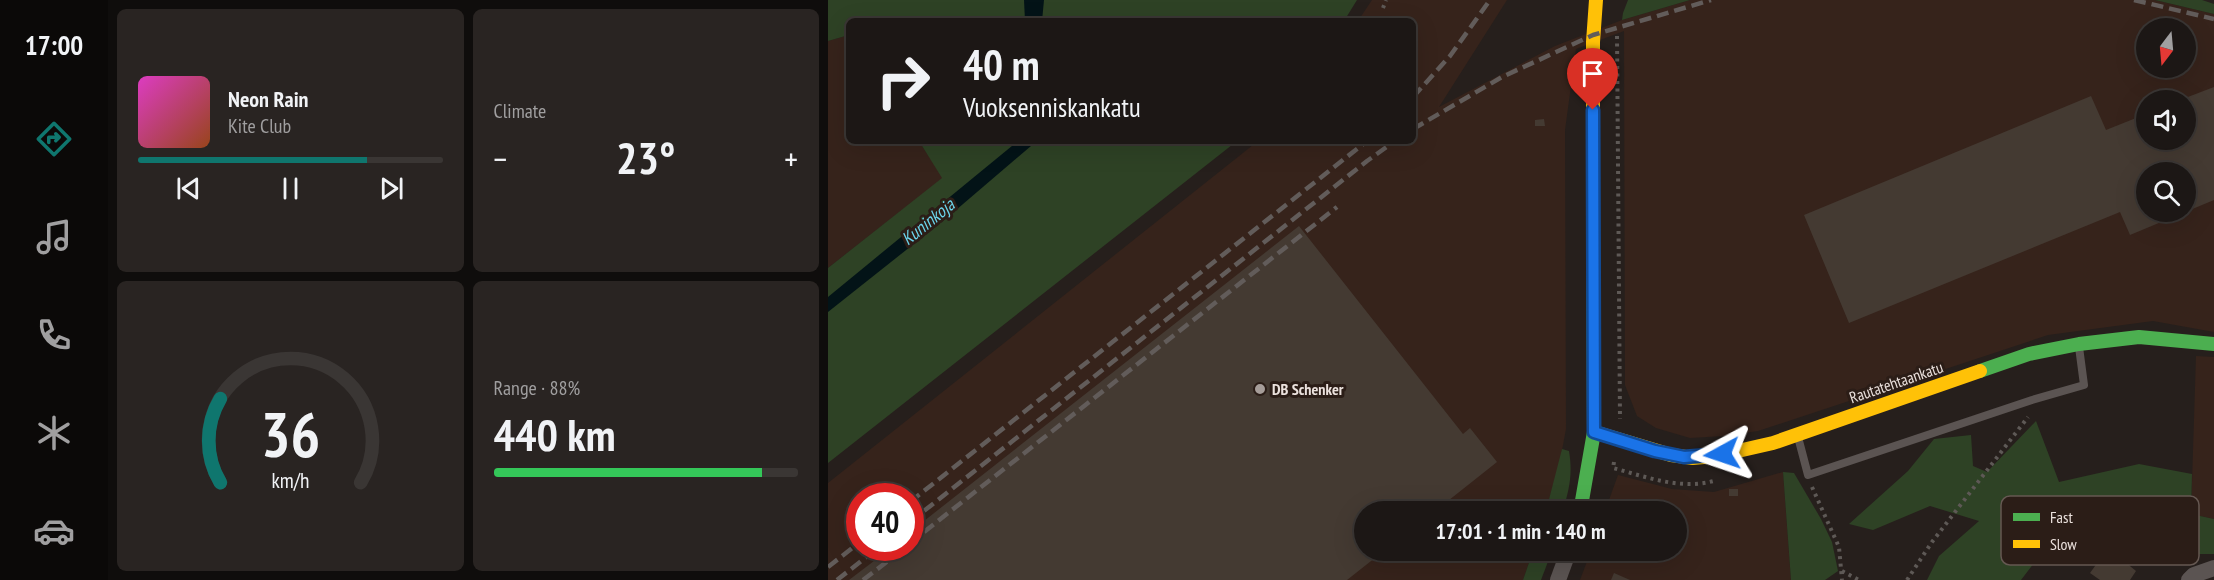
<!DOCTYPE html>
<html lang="en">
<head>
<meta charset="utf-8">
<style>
	body { margin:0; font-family:"PT Sans Narrow",sans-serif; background:#292422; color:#f1f3f6; height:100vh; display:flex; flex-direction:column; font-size:22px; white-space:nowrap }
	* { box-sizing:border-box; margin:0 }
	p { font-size:20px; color:#a09fa0 }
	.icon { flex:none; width:33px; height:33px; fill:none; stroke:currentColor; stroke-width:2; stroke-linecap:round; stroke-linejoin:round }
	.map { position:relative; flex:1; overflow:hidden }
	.side { display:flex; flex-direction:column; gap:9px; padding:9px; background:#0f0d0c; width:720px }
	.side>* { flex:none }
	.top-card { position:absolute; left:18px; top:18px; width:570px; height:126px; border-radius:9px; box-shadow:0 6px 24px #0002,0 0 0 2px #3a3634; background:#1c1715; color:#f1f3f6; overflow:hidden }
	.needle { width:39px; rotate:196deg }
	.fabs { position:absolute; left:1308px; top:18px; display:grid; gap:12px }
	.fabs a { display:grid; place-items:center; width:60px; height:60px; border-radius:50%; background:#1c1715; box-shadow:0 6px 24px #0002,0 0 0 2px #3a3634; font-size:30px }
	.speed { position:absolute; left:18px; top:483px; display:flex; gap:12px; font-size:30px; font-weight:700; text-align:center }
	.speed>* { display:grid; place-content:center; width:78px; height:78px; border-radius:50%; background:#1c1715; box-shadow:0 6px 24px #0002,0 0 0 2px #3a3634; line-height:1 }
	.speed .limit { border:9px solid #d22; background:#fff; color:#111 }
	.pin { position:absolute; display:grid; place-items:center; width:51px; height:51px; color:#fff; margin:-62px -26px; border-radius:50% 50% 50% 0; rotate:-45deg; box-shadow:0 0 6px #0007 }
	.pin .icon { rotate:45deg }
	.me { position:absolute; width:66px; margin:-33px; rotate:265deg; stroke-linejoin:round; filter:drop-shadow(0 0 4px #0008) }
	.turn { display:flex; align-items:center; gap:21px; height:126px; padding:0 18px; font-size:27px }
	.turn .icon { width:78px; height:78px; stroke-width:2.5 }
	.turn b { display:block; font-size:42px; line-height:51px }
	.big { font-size:45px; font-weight:600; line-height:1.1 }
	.side .tile { flex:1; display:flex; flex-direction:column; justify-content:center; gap:9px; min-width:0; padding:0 21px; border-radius:9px; background:#292422 }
	.side .dial { align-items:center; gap:0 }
	.dial svg { height:156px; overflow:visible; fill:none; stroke:#3a3634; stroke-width:7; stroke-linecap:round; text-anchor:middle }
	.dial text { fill:#f1f3f6; stroke:none }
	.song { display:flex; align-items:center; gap:18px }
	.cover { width:72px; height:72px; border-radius:9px; background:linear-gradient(135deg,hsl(310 70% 55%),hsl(20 70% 35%)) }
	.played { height:6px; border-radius:3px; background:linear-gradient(90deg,#0f766e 75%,#3a3634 75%) }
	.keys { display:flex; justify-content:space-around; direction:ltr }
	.heat { display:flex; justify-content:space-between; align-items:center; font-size:33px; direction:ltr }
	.charge { height:9px; border-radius:4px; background:linear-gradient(90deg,#34c759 88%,#3a3634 0) }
	.side .tiles { flex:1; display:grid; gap:9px; grid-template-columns:repeat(2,1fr) }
	.trip { position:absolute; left:526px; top:501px; width:333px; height:60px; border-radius:30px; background:#1c1715; box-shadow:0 6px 24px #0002,0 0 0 2px #3a3634; font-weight:600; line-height:60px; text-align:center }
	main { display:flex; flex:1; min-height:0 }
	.dock { display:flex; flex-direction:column; width:108px; justify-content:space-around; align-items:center; background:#0b0908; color:#a09fa0 }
	.dock .icon { width:42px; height:42px }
	.dock .selected { color:#0f766e }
	.dock b { font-size:27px; color:#f1f3f6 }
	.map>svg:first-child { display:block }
</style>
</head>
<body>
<main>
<nav class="dock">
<b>17:00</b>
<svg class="icon selected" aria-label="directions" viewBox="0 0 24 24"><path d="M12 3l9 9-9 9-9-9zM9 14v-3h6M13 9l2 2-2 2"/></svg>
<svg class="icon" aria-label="music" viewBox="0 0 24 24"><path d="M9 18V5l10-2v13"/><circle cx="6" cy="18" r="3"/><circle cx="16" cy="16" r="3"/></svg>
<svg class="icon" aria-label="phone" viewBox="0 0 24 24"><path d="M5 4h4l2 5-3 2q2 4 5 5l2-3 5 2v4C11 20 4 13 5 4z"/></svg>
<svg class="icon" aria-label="climate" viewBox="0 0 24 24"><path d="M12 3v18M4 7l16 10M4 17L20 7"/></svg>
<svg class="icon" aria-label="car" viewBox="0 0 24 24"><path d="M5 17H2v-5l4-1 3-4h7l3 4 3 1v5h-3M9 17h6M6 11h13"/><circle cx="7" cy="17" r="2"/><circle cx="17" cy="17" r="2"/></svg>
</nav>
<section class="side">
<div class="tiles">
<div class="tile">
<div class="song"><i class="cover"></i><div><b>Neon Rain</b><p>Kite Club</p></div></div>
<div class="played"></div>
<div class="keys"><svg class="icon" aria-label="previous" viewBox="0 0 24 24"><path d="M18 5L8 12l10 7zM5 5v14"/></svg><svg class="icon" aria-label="pause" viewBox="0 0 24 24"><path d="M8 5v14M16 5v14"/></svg><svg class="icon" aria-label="next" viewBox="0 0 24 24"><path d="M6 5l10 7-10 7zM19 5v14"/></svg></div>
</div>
<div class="tile"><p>Climate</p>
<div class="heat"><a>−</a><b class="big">23°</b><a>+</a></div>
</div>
<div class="tile dial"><svg viewBox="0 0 100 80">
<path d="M14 69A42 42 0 1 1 86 69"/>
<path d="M14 69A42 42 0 0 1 14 26" stroke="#0f766e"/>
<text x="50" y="56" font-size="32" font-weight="700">36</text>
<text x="50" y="72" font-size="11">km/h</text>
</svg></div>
<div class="tile"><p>Range · 88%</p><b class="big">440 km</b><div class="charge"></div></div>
</div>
</section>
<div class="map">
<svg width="1386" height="580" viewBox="0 0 1386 580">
	<rect width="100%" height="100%" fill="#261f1c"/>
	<g fill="#36231b" fill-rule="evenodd">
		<path d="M544,0h135l-68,107 116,-61 67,-26 68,-20h465l59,14v318l-61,-11 -105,14 -290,96 -34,5 -34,2 -34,-10 -19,-12 -12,-31 -1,-354 -48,18 -11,81 1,299 -6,32 -14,50 -181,1v38l168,1 -10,29h-662l41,-32h8v-52h-50v52h37l-41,32h-28v-97l430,-342h155v-120h-55zM1318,28h40v40h-40zM1318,100h40v40h-40zM1318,172h40v40h-40z"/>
		<polygon points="21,35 21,141 91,141 115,178 0,268 0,41"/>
		<polygon points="1368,356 1386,357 1386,519 1363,514"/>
		<polygon points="955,472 963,580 752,580 763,551 849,550 849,512 777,511 790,475 844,489 886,492"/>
	</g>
	<g fill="#2e4225">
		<polygon points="0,0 529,0 516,21 21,21 21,35 0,41"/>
		<polygon points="800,0 862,0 794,20 795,13"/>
		<polygon points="1327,0 1374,0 1386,4 1386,14"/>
		<polygon points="91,141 409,141 0,463 0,268 114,178"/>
		<polygon points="1208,421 1231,482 1311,464 1364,474 1363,514 1386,519 1386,554 1372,554 1359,561 1247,509 1193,580 1099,580 1111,556 1151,521 1102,506 1045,530 1021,524 1080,471 1106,439 1143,435 1145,466 1159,472"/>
		<path d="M734,449l7,2c4,24 0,38 -6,60h-17z"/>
		<polygon points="955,472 966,473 993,519 1004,542 1010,571 997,580 963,580"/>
		<polygon points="705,551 724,551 713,580 695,580"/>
	</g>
	<g fill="#031317">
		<polygon points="196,0 216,0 214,21 197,21"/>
		<polygon points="190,141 205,141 203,146 121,216 0,312 0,297"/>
	</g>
	<g fill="#443a32" fill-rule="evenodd">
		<path d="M1386,87v113l-84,35 -10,-23 -271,111 -45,-108 287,-119 15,34 40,-16v26h40v-40h-6zM1318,172h40v40h-40z"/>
		<polygon points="716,119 717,126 707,126 707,120"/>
		<polygon points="471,226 635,434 642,428 669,462 606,512 537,512 537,550 557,550 519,580 21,580 63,548 82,548 82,532"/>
		<rect x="901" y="489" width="9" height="7"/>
		<polygon points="1280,548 1308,571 1302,580 1272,580 1262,573"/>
		<polygon points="786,573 802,580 783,580"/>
	</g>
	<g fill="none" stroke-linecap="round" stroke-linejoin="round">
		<g stroke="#5e5956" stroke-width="4" stroke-dasharray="3 4.5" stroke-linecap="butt">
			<polyline points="555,8 558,0"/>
			<polyline points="789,36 792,419"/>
			<path d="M786,462l-1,6c34,9 69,23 104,12"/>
			<polyline points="984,487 1011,547 1014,580"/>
			<polyline points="1014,571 1031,580"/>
			<polyline points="1079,580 1104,542 1200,417"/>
		</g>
		<polyline stroke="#5b5452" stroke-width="8" points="970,437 980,475 1204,400 1256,385 1251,347"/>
		<g stroke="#5b5452" stroke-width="16">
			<polyline points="730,580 741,550"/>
			<polyline points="1361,580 1366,575 1386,568"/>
		</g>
		<g stroke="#4caf50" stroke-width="14">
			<polyline points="1152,371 1201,354 1251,344 1311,337 1386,344"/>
			<polyline points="752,512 766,432 765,234"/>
		</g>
		<g stroke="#ffc107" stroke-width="14">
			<polyline points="765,234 765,42 768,0"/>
			<polyline points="766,432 843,455 865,458 888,456 945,443 1152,371"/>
		</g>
		<g stroke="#625c5a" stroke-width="4.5" stroke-dasharray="12 6" stroke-linecap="butt">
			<polyline points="1306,0 1386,19"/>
			<polyline points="585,97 622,56 662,0"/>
			<polyline points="585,129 674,77 765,35 883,0"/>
			<polyline points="82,502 539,141"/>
			<polyline points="82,522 539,161 567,141"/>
			<polyline points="82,543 509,207"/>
			<polyline points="0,567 32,542"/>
			<polyline points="9,580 50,548"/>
			<polyline points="35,580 77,548"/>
		</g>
	</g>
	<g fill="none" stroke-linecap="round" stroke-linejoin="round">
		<defs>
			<polyline id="route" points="765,110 766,432 827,451 856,457 894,454"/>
		</defs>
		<use href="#route" stroke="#114b97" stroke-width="15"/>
		<use href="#route" stroke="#1a73e8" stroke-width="10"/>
	</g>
	<circle fill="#a69d99" stroke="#2b1d17" stroke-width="2" cx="432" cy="389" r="6"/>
	<g text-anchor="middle" stroke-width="6" stroke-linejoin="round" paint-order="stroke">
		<g font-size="16" fill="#ebe1dd" stroke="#2b1d17">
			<text transform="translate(1068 382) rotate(-19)" y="6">Rautatehtaankatu</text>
		</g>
		<g font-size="16" font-weight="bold" fill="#ebe1dd" stroke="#2b1d17" text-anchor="start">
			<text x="444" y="395">DB Schenker</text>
		</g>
		<g font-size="18" font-style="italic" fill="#6cd5ed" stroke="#2b1d17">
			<text transform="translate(100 222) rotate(-39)" y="6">Kuninkoja</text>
		</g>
	</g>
	<rect x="1173" y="496" width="198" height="69" rx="9" fill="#2b1d17" stroke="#655852" stroke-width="1.5"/>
	<rect x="1185" y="513" width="27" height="8" fill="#4caf50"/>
	<rect x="1185" y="540" width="27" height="8" fill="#ffc107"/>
	<g font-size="16" fill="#ebe1dd">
		<text x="1222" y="523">Fast</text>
		<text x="1222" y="550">Slow</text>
	</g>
</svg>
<div class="fabs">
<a><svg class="needle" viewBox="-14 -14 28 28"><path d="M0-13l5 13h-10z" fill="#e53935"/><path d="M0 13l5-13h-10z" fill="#a09fa0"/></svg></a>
<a><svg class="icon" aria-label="sound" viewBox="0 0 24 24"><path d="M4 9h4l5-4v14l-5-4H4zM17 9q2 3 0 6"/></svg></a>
<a><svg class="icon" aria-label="search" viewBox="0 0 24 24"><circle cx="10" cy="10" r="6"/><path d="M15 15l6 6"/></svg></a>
</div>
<div class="speed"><div class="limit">40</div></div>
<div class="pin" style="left:765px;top:110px;background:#d93025"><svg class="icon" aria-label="arrive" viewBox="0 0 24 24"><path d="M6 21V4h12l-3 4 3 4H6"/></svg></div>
<svg class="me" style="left:894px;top:454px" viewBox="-20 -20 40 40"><path d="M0-17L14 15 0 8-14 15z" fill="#1a73e8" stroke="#fff" stroke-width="4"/></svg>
<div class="trip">17:01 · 1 min · 140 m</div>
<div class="top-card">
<div class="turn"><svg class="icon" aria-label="right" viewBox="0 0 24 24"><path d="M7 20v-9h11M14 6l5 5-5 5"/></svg><div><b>40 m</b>Vuoksenniskankatu</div></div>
</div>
</div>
</main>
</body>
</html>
